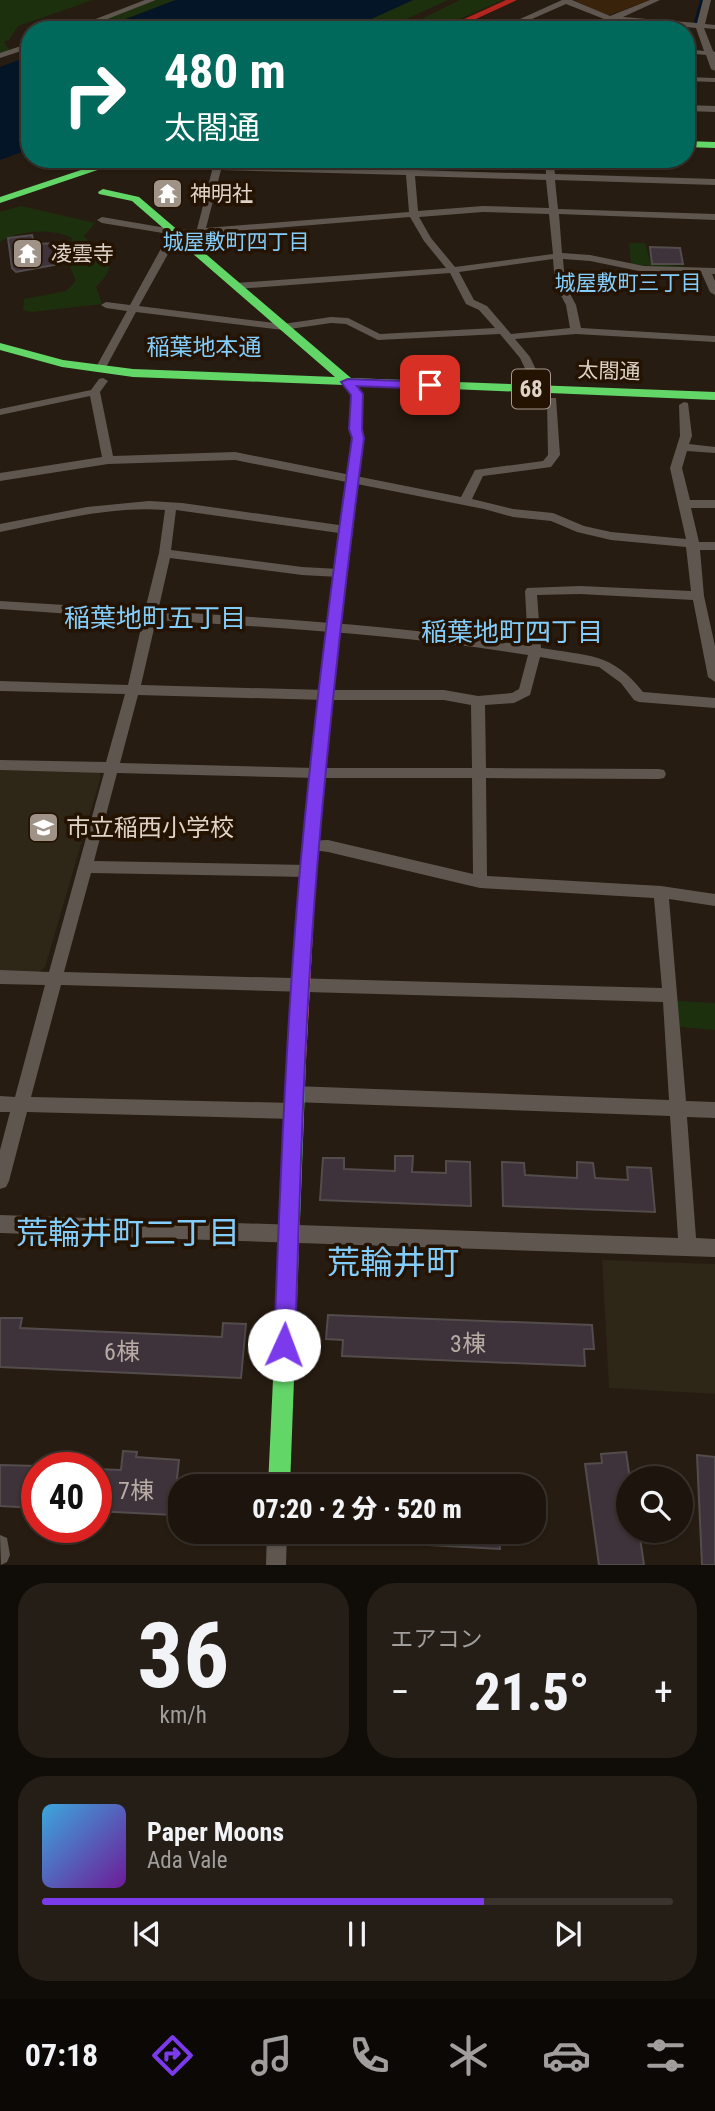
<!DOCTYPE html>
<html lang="ja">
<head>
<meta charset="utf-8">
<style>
	body { margin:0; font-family:"Roboto Condensed","Noto Sans JP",sans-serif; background:#251e16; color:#f1f3f6; height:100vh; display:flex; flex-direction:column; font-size:26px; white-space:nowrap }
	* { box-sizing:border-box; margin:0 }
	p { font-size:23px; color:#a09f9d }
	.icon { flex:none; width:38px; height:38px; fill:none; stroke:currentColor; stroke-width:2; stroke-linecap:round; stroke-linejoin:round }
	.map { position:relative; height:1565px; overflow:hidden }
	.side { display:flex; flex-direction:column; gap:18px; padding:18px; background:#100c07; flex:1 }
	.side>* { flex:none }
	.banner { position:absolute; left:21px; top:21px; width:674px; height:147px; border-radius:28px; box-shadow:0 2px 5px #0004,0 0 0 2px #3b342e; background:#00695c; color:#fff; overflow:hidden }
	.buttons { position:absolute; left:616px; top:1466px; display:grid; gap:14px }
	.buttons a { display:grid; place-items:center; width:77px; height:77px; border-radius:50%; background:#1d150d; box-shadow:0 2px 5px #0004,0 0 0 2px #3b342e; font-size:35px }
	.speed { position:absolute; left:21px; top:1452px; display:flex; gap:14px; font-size:35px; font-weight:700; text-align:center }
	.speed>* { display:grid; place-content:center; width:91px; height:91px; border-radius:50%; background:#1d150d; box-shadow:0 2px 5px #0004,0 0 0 2px #3b342e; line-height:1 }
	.speed .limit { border:10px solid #d22; background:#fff; color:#111 }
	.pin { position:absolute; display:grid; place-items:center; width:60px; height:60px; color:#fff; margin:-30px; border-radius:14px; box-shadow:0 4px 10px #0006 }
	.me { position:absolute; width:77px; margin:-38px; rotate:2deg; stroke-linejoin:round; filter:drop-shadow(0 0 5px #0008) }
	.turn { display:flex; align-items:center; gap:24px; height:147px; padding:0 28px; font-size:32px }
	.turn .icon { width:91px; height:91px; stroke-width:2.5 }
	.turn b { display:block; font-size:49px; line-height:60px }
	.big { font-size:52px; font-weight:800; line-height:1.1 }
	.side .card { flex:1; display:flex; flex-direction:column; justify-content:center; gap:10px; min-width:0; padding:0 24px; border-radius:28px; background:#251e16 }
	.side .dial { align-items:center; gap:0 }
	.dial b { font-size:91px; line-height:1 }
	.song { display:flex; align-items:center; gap:21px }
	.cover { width:84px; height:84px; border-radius:10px; background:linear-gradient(135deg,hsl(200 70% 55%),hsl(280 70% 35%)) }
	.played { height:7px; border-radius:4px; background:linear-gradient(90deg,#7c3aed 70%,#3b342e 70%) }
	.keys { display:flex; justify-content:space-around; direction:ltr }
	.heat { display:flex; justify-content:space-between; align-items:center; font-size:38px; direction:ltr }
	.side .tiles { flex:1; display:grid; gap:18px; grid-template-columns:1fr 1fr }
	.card:last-child { grid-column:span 2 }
	.trip { position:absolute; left:168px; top:1474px; width:378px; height:70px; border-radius:28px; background:#1d150d; box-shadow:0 2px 5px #0004,0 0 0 2px #3b342e; font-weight:800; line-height:70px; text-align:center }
	.dock { display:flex; height:112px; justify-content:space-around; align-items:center; background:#0c0805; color:#a09f9d }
	.dock .icon { width:49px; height:49px }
	.dock .current { color:#7c3aed }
	.dock b { font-size:32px; color:#f1f3f6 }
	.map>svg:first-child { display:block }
</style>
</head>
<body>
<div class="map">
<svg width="715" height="1565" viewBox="0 0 715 1565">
	<rect width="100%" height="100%" fill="#271c11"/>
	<g fill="#2e2616">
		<polygon points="0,770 99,772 101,776 45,967 38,973 0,971"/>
		<polygon points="602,1260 715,1264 715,1394 609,1388"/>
	</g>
	<polygon fill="#39230b" points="574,0 650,0 607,16"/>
	<g fill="#1d300e">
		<polygon points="0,0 93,0 18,26 9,40 4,42 10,51 0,54"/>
		<polygon points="157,0 175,0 96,30 72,30"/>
		<polygon points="413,0 448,0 382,30 347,30"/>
		<polygon points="460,0 503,0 434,30 399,30"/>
		<path d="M21,206l74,17 -11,13 8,9 14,6c7,18 2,23 -10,36l6,17 -71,8 -8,-2 1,-11 42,-8 10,-10 -8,-19 4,-24c-20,-10 -53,-8 -72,4v-30z"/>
		<polygon points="629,243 645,243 651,264 683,266 683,269 631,264"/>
		<polygon points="677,1001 715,1003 715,1030 679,1027"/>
	</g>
	<g fill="#041527">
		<polygon points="176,0 413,0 347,30 97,30"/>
		<polygon points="30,56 30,149 0,160 0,67"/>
	</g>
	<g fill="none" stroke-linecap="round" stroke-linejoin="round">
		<polyline stroke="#041527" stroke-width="3.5" points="695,25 702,0"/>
	</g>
	<g fill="#3e323b" stroke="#534c4c" stroke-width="2">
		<polygon points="32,235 34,244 62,243 65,263 16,272 12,268 8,238"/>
		<polygon points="650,247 680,248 683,264 652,264"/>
		<polygon points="395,1156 413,1156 412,1172 446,1173 446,1161 470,1162 471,1206 320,1200 323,1158 344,1158 344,1169 395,1171"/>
		<polygon points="502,1162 524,1163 525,1175 577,1178 577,1162 593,1163 595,1178 628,1180 627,1167 651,1168 655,1212 503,1206"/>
		<polygon points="328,1315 592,1325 594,1349 584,1349 585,1366 342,1356 343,1340 326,1339"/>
		<polygon points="0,1318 22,1318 20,1328 222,1337 223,1323 246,1324 241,1378 0,1367"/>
		<polygon points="123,1451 137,1452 136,1457 179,1460 173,1515 96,1511 96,1469 121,1470"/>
		<polygon points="626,1452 630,1479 628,1531 639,1531 644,1565 599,1565 585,1464 602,1463 601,1454"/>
		<polygon points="697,1455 715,1457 715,1565 702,1565"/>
		<polygon points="0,1465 37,1466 37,1508 0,1506"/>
		<polygon points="374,1531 499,1531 500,1549 374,1542"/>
	</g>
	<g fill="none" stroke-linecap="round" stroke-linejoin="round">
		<g fill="#5f574f" fill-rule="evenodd">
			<polygon points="145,0 156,0 79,30 67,30"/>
			<polygon points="562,0 572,0 610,16 650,0 660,0 623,17 697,23 703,0 711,0 705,24 715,25 715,29 704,28 713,51 715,52 715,71 711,69 706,55 686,53 686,49 704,51 696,28 614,20 591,30 580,30 604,19 566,4 507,30 496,30"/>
			<polygon points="30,43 30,48 0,58 0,53"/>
			<polygon points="686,77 715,78 715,82 686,81"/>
			<polygon points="686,105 715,106 715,112 686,111"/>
			<path d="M215,159h8l-1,5 184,6 -1,-11h8l1,11 132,4 -1,-15h8l2,15 160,5v6l-160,-5 3,29 157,5v6l-156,-6 3,39 28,2 54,11 71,2v6h-3l3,7v14l-5,-3 -8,-18 -58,-2 -54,-11 -27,-2 2,25 11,21 5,23 134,8v6l-139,-8 -61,5 15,18 15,32 -5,3 -5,-3 -15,-31 -20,-24 -122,6 -32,-16 -15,-1 -48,7 -147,-18 -31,57 -5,3 -4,-1 -1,-2 32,-58 -21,-3 -5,-3 5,-3 24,3 39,-71 -67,-11 -5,-3 5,-3 76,13 19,-1zM221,170l185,5 3,37 -203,16zM415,176l131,4 3,28 -66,-2 -65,5zM483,212l66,2 4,40 -98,13 -24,-29 -12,-21zM410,217l14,24 22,27 -210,15 -5,3 5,3 214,-16 16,31 13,6 16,18 -115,6 -32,-16 -17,-1 -48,7 -144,-18 39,-70zM553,259l2,25 11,21 4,23 -59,6 -24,-28 -13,-6 -15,-28z"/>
			<path d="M103,378l5,3 -8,11 13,64 122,-4 226,45 14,-27 68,-9 5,-6 -1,-55 1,-2h8l4,57 -9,12 -68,9 -11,23 41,10 40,4 31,13 27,6 75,7 -16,-71 10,-32 -1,-31 5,-3 4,1 4,33 -3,8 26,3v6l-28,-2 -5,17 8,32h25v8h-24l8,34h16v8h-15l4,46 11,50v36l-7,-5 -15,-77 -113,-6 -43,1 4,53c46,8 71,4 102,44l72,6v10l-76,-6 -5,-2 -13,-17 -22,-16 -59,-10 -10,38 -16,8 -29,2 1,63 173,1 5,1 2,4 -2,4 -5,1 -173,-1 1,98 174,10 54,8v12l-46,-7 17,202 29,1v16l-28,-1 9,121 19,1v18l-715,-24v-18l678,23 -8,-122 -376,-14 -6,-3 -2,-5 2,-5 6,-3 375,14 -6,-98 -602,-17 -30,112 262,6 6,2 2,6 -2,6 -6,2 -266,-7 -18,69 -3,6 -6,2v-39l10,-38h-10v-16l15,1 30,-112 -45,-1v-14l49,2 55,-199 -104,-3v-10l106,2 19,-68 -125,-3v-10l128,4 15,-66 -143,-10v-8l145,9 14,-57 6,-43c-55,-4 -111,11 -165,22v-8l87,-17 62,-6 33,2 164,23 6,4 -6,4 -170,-24 -5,40 131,17 37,2 6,4 -6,4 -37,-2 -132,-17 -12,53c124,8 248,15 370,35l-3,-55 2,-3 53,-2 111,5 -5,-44 -75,-7 -34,-8 -26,-11 -38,-4 -29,-8 -249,-49 -127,4 -108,17v-8l102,-16 -12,-61 -90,19v-6l91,-19 8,-11zM156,620c124,8 248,15 372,35l-9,34 -7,4 -34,3 -34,-6h-119l-184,-5zM138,695l187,5h119l27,5 1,63h-157l-195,-5zM117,773l200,5h155l1,96 -145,-34 -22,1 -2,4 2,4 22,3 152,36 174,10 8,90 -598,-16 27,-99 217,4 5,-2 2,-4 -2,-4 -5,-2 -214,-4z"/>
			<polygon points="267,1531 287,1531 286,1565 266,1565"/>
			<polygon points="0,1535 7,1538 10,1555 7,1562 1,1565"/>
		</g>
		<g fill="#63d668" fill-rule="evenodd">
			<polygon points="686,141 715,142 715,148 686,147"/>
			<polygon points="114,159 130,159 0,203 0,197"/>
			<path d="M103,189l36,8 212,181 364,14v8l-358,-15c11,16 1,35 7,53l-31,254 -7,5 -5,-1 -2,-4 33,-254 -3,-9 2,-35 -7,-9 -211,-8 -71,-10 -62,-17v-7l63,17 70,9 202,8 -203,-176 -33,-7 -1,-2z"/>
			<polygon points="297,1052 303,1054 306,1060 290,1486 268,1486 288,1060 291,1054"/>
		</g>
		<polygon fill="#ff974d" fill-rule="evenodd" points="326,687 333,692 316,874 306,1060 303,1066 297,1068 291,1066 288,1060 300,874 319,692"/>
		<polygon fill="#b3261e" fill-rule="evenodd" points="506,0 517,0 452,30 440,30"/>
	</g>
	<path fill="#7c3aed" stroke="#51269a" stroke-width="2" d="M348,379l82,3 6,3 -6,4 -73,-3 6,8 -1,35 2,9c-19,144 -35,287 -47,431 -13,159 -17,318 -22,476l-3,8 -8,3 -7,-3 -3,-8c6,-158 12,-317 26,-476 13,-144 31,-287 52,-431l-3,-9 2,-34 -10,-13z"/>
	<defs>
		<symbol id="temple-square" viewBox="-11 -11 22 22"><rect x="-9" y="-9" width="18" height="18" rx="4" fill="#9f9387" stroke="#251302"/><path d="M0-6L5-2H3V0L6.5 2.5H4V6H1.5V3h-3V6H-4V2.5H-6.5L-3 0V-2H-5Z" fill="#fff"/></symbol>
		<symbol id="school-square" viewBox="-11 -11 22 22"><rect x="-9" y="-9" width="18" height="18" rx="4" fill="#9f9387" stroke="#251302"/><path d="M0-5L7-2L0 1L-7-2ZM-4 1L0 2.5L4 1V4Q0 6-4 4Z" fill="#fff"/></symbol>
	</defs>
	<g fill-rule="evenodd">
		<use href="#temple-square" x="150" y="176" width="35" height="35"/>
		<use href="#temple-square" x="10" y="236" width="35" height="35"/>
		<use href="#school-square" x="26" y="810" width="35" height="35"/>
	</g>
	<g text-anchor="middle" stroke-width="7" stroke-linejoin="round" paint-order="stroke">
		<g font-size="21" fill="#dfd3c7" stroke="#251302" text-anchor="start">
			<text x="190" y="201">神明社</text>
			<text x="51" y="261">凌雲寺</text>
		</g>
		<g font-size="21" fill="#82cdfc" stroke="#251302">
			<text x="236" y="249">城屋敷町四丁目</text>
			<text x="628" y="290">城屋敷町三丁目</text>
		</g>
		<g font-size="21" fill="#dfd3c7" stroke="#251302">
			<text transform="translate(609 371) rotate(2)" y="7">太閤通</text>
		</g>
		<g font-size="23" fill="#82cdfc" stroke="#251302">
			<text x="204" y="355">稲葉地本通</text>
		</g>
		<rect fill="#251302" stroke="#a7998c" stroke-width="2" x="512" y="369.5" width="38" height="39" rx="5"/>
		<g font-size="23" font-weight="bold" fill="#dfd3c7">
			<text x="531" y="397">68</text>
		</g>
		<g font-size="24" fill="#dfd3c7" stroke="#251302" text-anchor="start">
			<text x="66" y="836">市立稲西小学校</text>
		</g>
		<g font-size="24" fill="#b7aba4">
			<text x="468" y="1352">3棟</text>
			<text x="122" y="1360">6棟</text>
			<text x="136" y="1499">7棟</text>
		</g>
		<g font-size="26" fill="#82cdfc" stroke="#251302">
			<text x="155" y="627">稲葉地町五丁目</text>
			<text x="512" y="641">稲葉地町四丁目</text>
		</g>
		<g font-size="32" fill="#82cdfc" stroke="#251302">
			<text x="128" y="1244">荒輪井町二丁目</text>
		</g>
		<g font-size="33" fill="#82cdfc" stroke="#251302">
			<text x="393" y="1274">荒輪井町</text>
		</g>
	</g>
</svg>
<div class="buttons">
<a><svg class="icon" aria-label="search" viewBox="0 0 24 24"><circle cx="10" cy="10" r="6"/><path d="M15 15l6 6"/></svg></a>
</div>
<div class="speed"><div class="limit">40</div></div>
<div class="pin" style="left:430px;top:385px;background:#d93025"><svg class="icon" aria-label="arrive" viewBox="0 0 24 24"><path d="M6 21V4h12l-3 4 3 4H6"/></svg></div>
<svg class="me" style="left:284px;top:1345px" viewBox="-20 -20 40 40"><circle r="19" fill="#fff"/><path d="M0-13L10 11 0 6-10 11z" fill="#7c3aed"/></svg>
<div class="trip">07:20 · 2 分 · 520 m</div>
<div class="banner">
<div class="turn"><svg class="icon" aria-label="right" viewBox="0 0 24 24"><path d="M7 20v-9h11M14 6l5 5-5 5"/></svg><div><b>480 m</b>太閤通</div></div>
</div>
</div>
<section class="side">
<div class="tiles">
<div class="card dial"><b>36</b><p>km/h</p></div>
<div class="card"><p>エアコン</p>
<div class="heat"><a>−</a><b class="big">21.5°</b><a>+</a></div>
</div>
<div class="card">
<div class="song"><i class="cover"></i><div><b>Paper Moons</b><p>Ada Vale</p></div></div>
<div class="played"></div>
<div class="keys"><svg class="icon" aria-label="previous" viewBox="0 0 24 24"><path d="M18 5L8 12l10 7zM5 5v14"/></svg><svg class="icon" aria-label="pause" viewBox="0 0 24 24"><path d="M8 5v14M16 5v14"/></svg><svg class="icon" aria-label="next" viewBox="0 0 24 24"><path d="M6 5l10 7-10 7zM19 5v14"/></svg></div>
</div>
</div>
</section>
<nav class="dock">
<b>07:18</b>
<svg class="icon current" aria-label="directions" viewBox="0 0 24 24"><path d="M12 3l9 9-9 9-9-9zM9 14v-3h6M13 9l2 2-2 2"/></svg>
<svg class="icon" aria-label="music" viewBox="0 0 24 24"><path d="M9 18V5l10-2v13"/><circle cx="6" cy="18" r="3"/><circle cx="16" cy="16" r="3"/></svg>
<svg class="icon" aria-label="phone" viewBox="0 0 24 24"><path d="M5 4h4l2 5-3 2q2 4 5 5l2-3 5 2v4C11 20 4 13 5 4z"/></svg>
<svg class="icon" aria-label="climate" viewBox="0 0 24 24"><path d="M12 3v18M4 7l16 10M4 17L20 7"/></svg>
<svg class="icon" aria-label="car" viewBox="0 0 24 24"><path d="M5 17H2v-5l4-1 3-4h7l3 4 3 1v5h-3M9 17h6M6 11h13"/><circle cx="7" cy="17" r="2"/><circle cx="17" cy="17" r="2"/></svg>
<svg class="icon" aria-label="filters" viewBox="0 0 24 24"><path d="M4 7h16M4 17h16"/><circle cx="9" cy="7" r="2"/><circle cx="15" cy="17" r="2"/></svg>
</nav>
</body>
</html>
